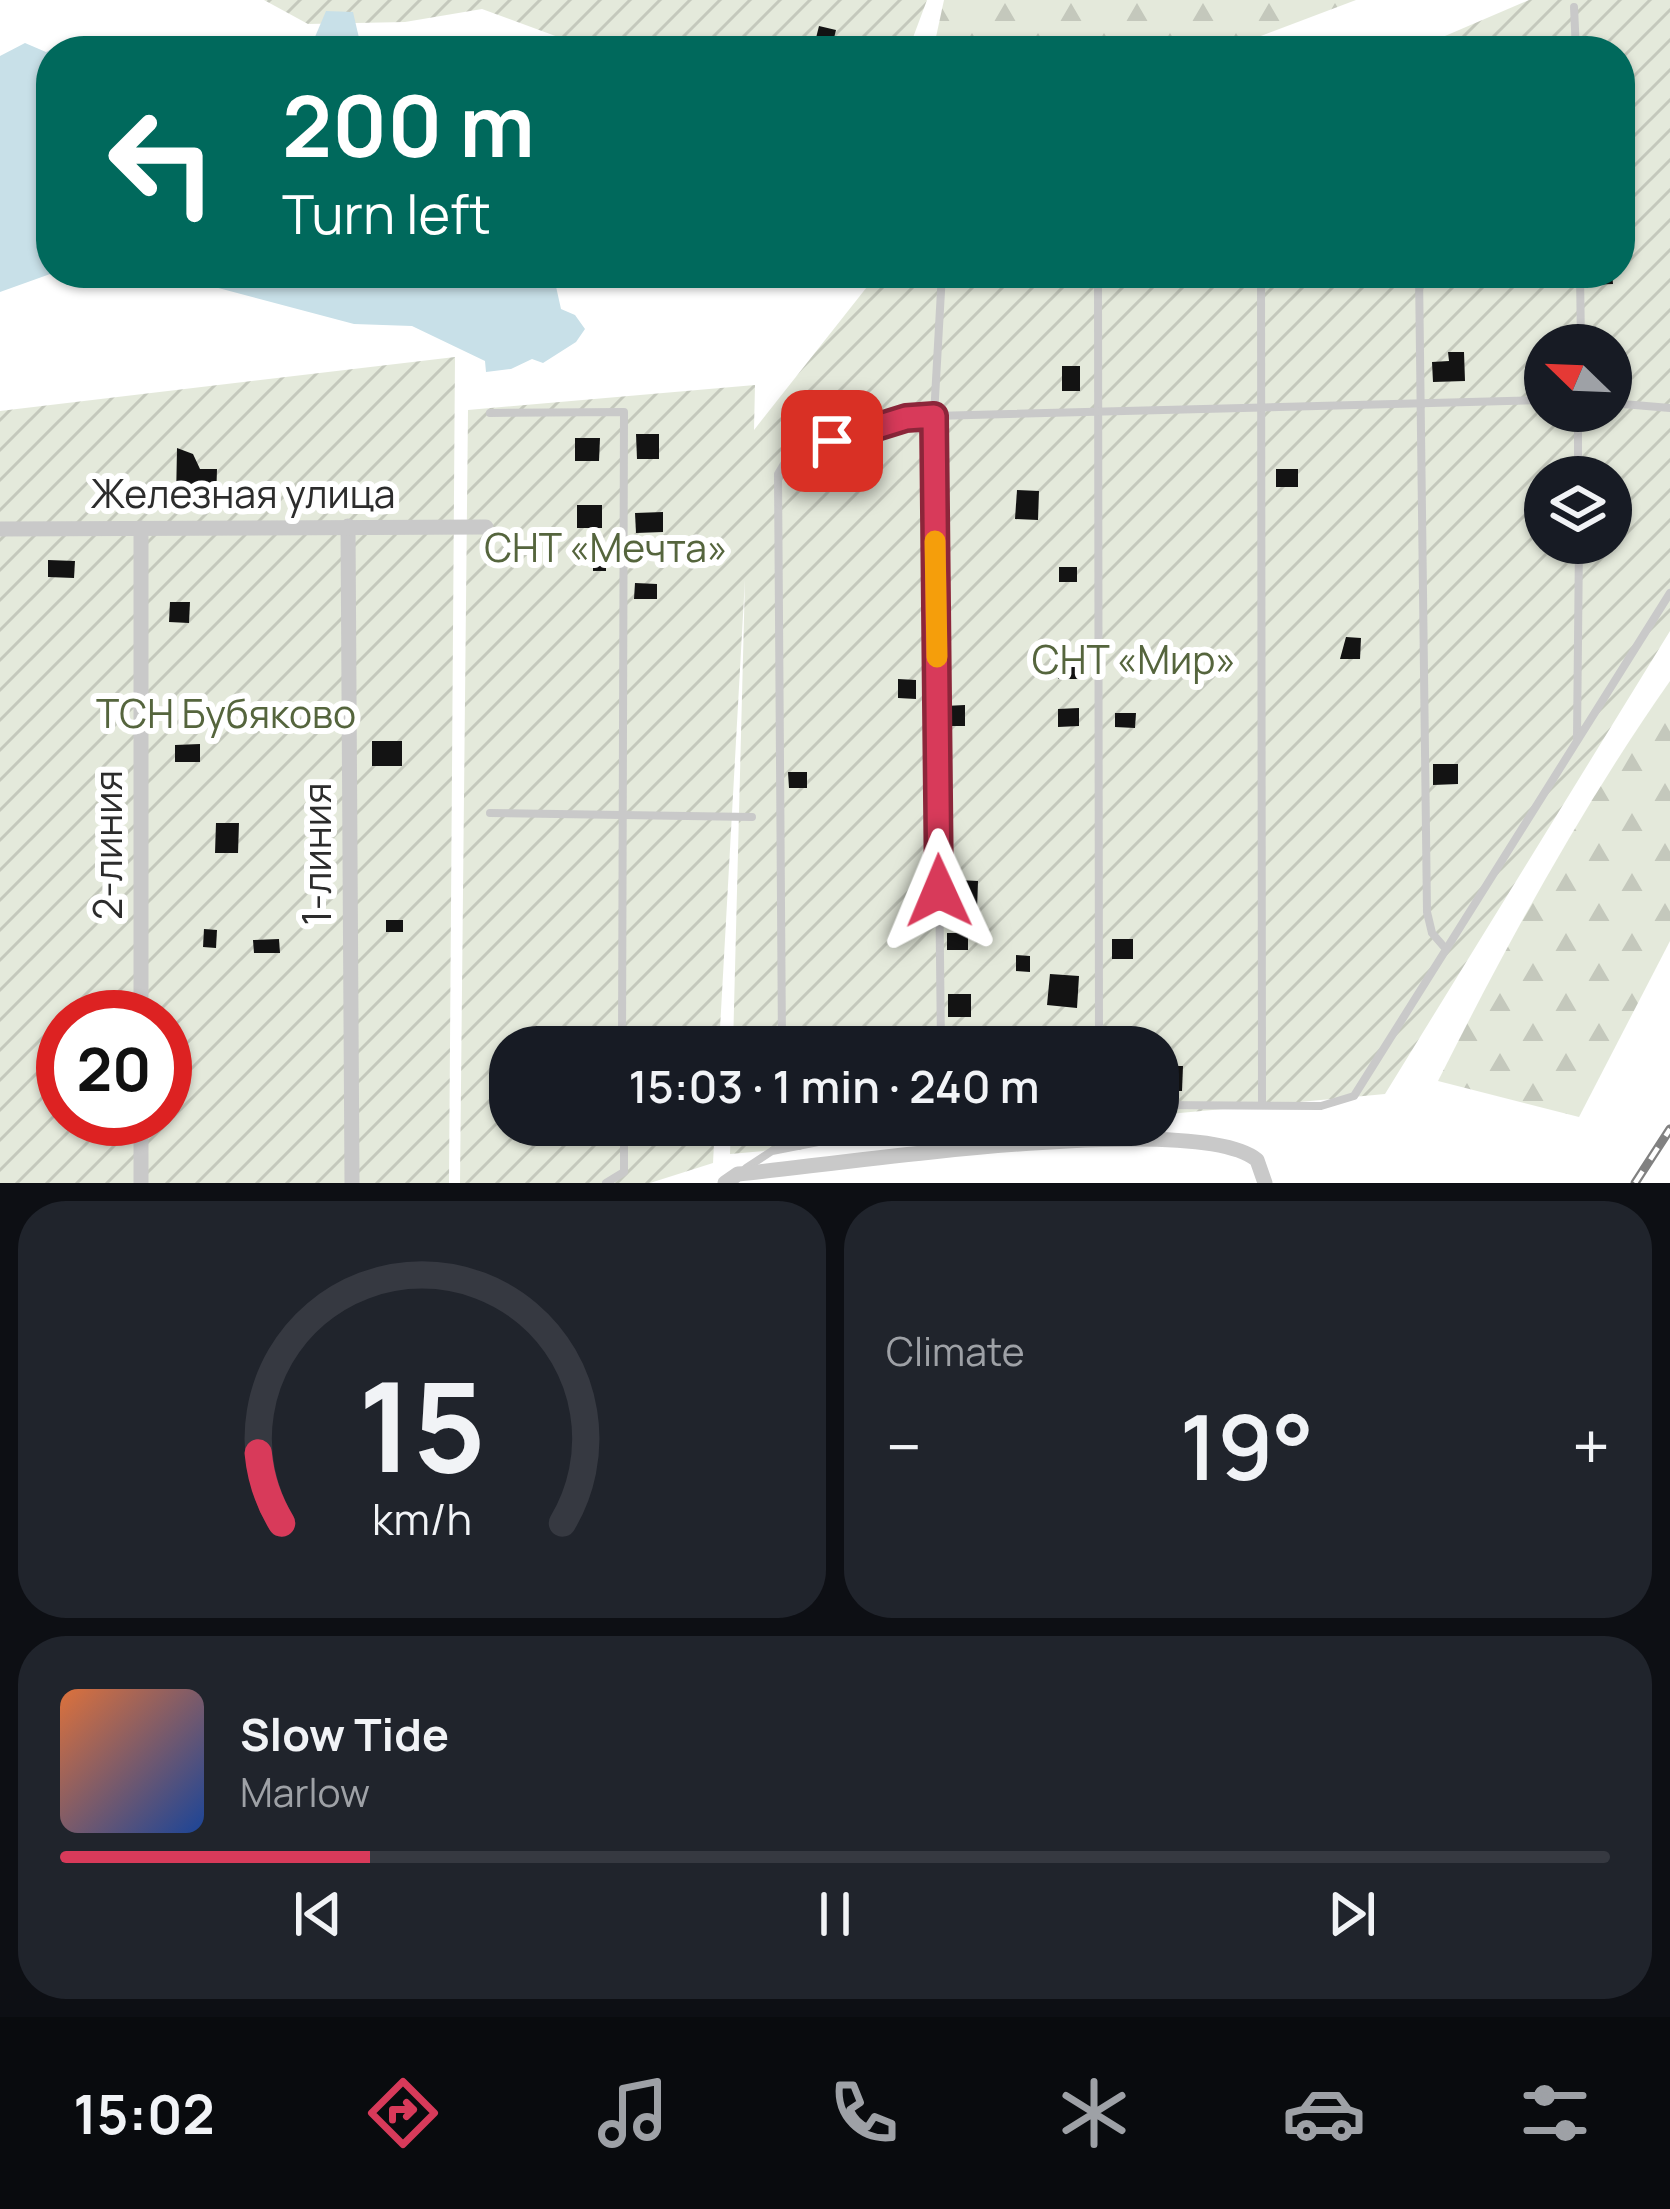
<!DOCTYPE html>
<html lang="en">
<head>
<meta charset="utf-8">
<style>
	body { margin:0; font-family:Manrope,sans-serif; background:#20242c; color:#f1f3f6; height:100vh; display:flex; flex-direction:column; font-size:45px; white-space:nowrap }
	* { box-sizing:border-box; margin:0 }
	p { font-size:39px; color:#9ea1a6 }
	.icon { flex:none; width:66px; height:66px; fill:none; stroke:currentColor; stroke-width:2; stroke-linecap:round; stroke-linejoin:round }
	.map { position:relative; height:1183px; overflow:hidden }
	.panel { display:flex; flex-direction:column; gap:18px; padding:18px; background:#0d0f14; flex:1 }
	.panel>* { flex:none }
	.hud { position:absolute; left:36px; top:36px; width:1599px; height:252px; border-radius:48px; box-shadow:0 3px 9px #0004; background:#00695c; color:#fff; overflow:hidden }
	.needle { width:78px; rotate:293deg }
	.tools { position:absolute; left:1524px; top:324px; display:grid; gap:24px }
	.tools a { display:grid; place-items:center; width:108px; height:108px; border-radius:50%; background:#171b24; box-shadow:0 3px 9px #0004; font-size:60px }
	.speed { position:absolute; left:36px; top:990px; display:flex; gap:24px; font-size:60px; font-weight:700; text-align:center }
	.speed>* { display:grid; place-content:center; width:156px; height:156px; border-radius:50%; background:#171b24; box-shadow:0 3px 9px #0004; line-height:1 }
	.speed .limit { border:18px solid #d22; background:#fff; color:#111 }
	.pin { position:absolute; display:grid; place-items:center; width:102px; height:102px; color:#fff; margin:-51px; border-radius:24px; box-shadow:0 6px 18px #0006 }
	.me { position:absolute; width:132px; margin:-66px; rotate:359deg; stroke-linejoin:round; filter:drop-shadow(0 0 9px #0008) }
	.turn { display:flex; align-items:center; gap:42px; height:252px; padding:0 48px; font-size:54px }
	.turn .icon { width:156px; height:156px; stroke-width:2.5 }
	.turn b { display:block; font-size:84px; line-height:102px }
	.big { font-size:90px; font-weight:600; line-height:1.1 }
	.panel .card { flex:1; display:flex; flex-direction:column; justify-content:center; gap:18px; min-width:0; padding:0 42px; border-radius:48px; background:#20242c }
	.panel .dial { align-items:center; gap:0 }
	.dial svg { height:312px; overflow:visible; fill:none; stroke:#363941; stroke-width:7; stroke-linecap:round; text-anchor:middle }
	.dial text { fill:#f1f3f6; stroke:none }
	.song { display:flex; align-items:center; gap:36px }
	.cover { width:144px; height:144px; border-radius:18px; background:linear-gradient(135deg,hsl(20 70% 55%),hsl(220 70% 35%)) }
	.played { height:12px; border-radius:6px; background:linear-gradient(90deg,#d83a5a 20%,#363941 20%) }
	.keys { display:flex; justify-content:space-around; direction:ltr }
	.heat { display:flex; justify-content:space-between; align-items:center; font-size:66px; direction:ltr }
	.panel .tiles { flex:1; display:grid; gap:18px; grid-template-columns:1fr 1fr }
	.card:last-child { grid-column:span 2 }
	.trip { position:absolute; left:489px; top:1026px; width:690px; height:120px; border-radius:48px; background:#171b24; box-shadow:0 3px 9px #0004; font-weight:600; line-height:120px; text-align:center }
	.tabs { display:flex; height:192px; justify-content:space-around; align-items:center; background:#090b0e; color:#9ea1a6 }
	.tabs .icon { width:84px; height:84px }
	.tabs .selected { color:#d83a5a }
	.tabs b { font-size:54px; color:#f1f3f6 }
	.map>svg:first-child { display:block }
</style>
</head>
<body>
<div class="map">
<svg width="1670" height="1183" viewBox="0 0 1670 1183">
	<defs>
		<pattern id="forest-firs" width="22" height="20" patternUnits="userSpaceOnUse" patternTransform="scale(3)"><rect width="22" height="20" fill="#e4e9db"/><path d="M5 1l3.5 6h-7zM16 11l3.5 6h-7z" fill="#c4c8bc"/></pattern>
		<pattern id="garden-furrows" width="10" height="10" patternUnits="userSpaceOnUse" patternTransform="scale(3)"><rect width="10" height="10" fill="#e4e9db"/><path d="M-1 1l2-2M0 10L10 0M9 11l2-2" fill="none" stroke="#c4c8bc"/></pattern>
	</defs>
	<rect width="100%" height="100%" fill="#fff"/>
	<g fill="url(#forest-firs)">
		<polygon points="944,0 1356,0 1221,51 933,51"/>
		<path d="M1670,681v260l-91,176 -141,-36c70,-139 143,-273 232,-400z"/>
	</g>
	<g fill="url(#garden-furrows)" fill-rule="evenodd">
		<polygon points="264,0 927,0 908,51 596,51 482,9 405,22 308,24"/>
		<path d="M1529,0h141v631l-285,463 -227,21v-68h-425l12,-468 -26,468h-209v78h205l-2,38 -63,20h-190l8,-773 287,-25 -1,45 124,-157h742v-222h-210zM1545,345h66v66h-66zM1545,477h66v66h-66z"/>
		<path d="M455,357l-6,826h-449v-772zM63,1017h102v102h-102z"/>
		<polygon points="731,1125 1048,1125 730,1154"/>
	</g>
	<g fill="#c8e0e8">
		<polygon points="326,11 353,12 362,51 309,51"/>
		<polygon points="25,43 46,52 62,44 73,51 51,51 53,273 0,292 0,56"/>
		<polygon points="162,273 553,273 561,309 575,315 585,329 576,342 543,363 532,359 511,369 486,372 485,361 412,326 354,324"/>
	</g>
	<g fill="#131313">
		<polygon points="819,26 836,30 831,50 814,46"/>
		<polygon points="1587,273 1612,273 1613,284 1588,285"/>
		<polygon points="1448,352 1464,352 1465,381 1433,382 1432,362 1449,361"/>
		<rect x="1062" y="366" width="18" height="25"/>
		<polygon points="636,434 659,434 659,459 637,459"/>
		<polygon points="575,438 600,438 599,461 575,461"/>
		<polygon points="177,448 193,454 200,469 217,469 216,502 176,501"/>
		<polygon points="858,450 860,467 847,469 845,451"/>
		<rect x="1276" y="469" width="22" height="18"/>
		<polygon points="1017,490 1039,491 1038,520 1015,519"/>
		<rect x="577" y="505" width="25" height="23"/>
		<polygon points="663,512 663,532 636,533 635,513"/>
		<polygon points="661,544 672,544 671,558 660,558"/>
		<rect x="593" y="557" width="13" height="14"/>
		<polygon points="48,560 75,561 74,578 48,577"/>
		<rect x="1059" y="567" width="18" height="15"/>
		<polygon points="635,583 657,584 657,599 634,599"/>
		<polygon points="170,602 190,602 189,623 169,622"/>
		<polygon points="1346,637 1361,638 1360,659 1340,659"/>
		<polygon points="1059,659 1081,659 1081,679 1058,679"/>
		<polygon points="898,679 916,680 916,699 898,698"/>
		<polygon points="965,705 965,726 946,726 945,706"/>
		<polygon points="1079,708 1079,726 1058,727 1058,709"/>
		<polygon points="1115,713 1136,713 1135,728 1115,727"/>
		<rect x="372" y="741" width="30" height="25"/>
		<polygon points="200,744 200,762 175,762 175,745"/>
		<polygon points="1433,764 1458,764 1458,784 1433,785"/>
		<polygon points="788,772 807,772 807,788 789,788"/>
		<polygon points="216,823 239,823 238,853 215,853"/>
		<polygon points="959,880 978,881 977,910 949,909 950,887 959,888"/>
		<rect x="386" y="920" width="17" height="12"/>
		<polygon points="204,929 217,930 216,948 203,947"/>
		<rect x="947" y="933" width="21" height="17"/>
		<polygon points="279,939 280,953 254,953 253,940"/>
		<rect x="1112" y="939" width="21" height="20"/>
		<polygon points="1016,955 1030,956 1030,972 1016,971"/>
		<polygon points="1050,974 1079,976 1077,1008 1047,1005"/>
		<rect x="948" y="994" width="23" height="23"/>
		<polygon points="1162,1066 1183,1066 1182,1091 1162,1091"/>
	</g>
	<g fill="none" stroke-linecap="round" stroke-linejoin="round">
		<g stroke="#c9c9c9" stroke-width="8">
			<polyline points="1574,7 1576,51"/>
			<polyline points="1098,273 1099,1047"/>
			<polyline points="1261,273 1262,1102"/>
			<polyline points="1419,273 1427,912 1432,933 1445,948"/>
			<polyline points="1580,273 1581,345"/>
			<polyline points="1611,403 1670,408"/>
			<polyline points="490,413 624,412 622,1047"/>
			<polyline points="1578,477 1578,411"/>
			<polyline points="1577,738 1579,543"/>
			<polyline points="490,813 752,817"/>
			<polyline points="782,1047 778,474 790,454 906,418 934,416 1545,400"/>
			<polyline points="941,1047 934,416 942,273"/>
			<polyline points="1158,1105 1321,1106 1354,1096 1670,593"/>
			<polyline points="792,1125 799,1146"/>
			<polyline points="746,1168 772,1151 905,1125"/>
			<polyline points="606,1183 624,1172 624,1125"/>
		</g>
		<g stroke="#c9c9c9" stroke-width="15">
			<polyline points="348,526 352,1183"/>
			<polyline points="0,529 486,527"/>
			<polyline points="141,1017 141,528"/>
			<polyline points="141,1183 141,1119"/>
			<path d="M725,1183l13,-9c90,-8 457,-65 519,-14l8,23"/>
		</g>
		<defs>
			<polyline id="rail" points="1635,1183 1670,1129"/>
		</defs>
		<use href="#rail" stroke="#818181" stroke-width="9"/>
		<use href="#rail" stroke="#fff" stroke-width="4.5" stroke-dasharray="14" stroke-linecap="butt"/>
	</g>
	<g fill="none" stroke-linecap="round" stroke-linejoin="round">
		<defs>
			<polyline id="route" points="832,441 906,418 934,416 939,891"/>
		</defs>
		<use href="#route" stroke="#8c263a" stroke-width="30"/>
		<use href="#route" stroke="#d83a5a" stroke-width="21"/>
		<polyline stroke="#f59e0b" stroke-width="21" points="935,541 937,657"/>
	</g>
	<g text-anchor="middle" stroke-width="12" stroke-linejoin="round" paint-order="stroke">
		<g font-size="39" fill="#2c2c2c" stroke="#fff">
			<text x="243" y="508">Железная улица</text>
			<text transform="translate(108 845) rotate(-90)" y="14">2-линия</text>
			<text transform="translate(317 854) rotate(-90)" y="14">1-линия</text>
		</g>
		<g font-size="39" fill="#55653d" stroke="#fff">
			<text x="606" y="562">СНТ «Мечта»</text>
			<text x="1134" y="674">СНТ «Мир»</text>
			<text x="226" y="728">ТСН Бубяково</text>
		</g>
	</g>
</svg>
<div class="tools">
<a><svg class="needle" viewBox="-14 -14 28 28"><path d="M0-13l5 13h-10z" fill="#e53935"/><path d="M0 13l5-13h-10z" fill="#9ea1a6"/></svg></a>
<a><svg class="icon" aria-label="layers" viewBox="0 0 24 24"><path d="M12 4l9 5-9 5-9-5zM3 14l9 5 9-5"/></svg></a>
</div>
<div class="speed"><div class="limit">20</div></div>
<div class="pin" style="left:832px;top:441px;background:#d93025"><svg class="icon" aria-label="arrive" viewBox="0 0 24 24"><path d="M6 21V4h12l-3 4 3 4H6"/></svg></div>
<svg class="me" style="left:939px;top:891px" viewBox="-20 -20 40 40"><path d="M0-17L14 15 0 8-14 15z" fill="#d83a5a" stroke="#fff" stroke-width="4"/></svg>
<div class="trip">15:03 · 1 min · 240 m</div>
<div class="hud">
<div class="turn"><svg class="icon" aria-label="left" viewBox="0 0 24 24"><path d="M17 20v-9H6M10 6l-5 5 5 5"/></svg><div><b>200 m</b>Turn left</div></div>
</div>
</div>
<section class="panel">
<div class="tiles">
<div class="card dial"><svg viewBox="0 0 100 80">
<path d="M14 69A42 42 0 1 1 86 69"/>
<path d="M14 69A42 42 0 0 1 8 51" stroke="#d83a5a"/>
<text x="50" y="56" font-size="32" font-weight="700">15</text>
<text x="50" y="72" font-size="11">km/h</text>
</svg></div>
<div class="card"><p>Climate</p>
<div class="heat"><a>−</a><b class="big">19°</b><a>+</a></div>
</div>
<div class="card">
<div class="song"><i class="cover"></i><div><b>Slow Tide</b><p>Marlow</p></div></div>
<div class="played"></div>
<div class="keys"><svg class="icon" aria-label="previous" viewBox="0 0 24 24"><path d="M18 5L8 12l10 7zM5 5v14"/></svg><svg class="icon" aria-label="pause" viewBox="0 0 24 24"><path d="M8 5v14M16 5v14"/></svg><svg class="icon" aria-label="next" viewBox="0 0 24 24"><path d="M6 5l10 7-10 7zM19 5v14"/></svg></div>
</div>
</div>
</section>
<nav class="tabs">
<b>15:02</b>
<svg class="icon selected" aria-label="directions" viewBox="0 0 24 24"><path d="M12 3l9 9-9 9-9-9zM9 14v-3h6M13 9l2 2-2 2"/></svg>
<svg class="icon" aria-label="music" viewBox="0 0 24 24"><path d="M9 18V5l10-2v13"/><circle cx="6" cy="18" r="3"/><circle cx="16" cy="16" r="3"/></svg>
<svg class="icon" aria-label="phone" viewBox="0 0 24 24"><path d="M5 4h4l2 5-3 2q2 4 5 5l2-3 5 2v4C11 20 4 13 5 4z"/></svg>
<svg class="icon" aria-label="climate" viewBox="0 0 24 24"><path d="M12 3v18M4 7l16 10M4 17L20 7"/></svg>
<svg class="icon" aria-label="car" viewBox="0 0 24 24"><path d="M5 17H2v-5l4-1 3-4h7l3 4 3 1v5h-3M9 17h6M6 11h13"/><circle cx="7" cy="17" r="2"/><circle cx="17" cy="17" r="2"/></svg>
<svg class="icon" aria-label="filters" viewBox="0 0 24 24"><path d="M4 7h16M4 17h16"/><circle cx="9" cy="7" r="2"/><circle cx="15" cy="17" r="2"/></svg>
</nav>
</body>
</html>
